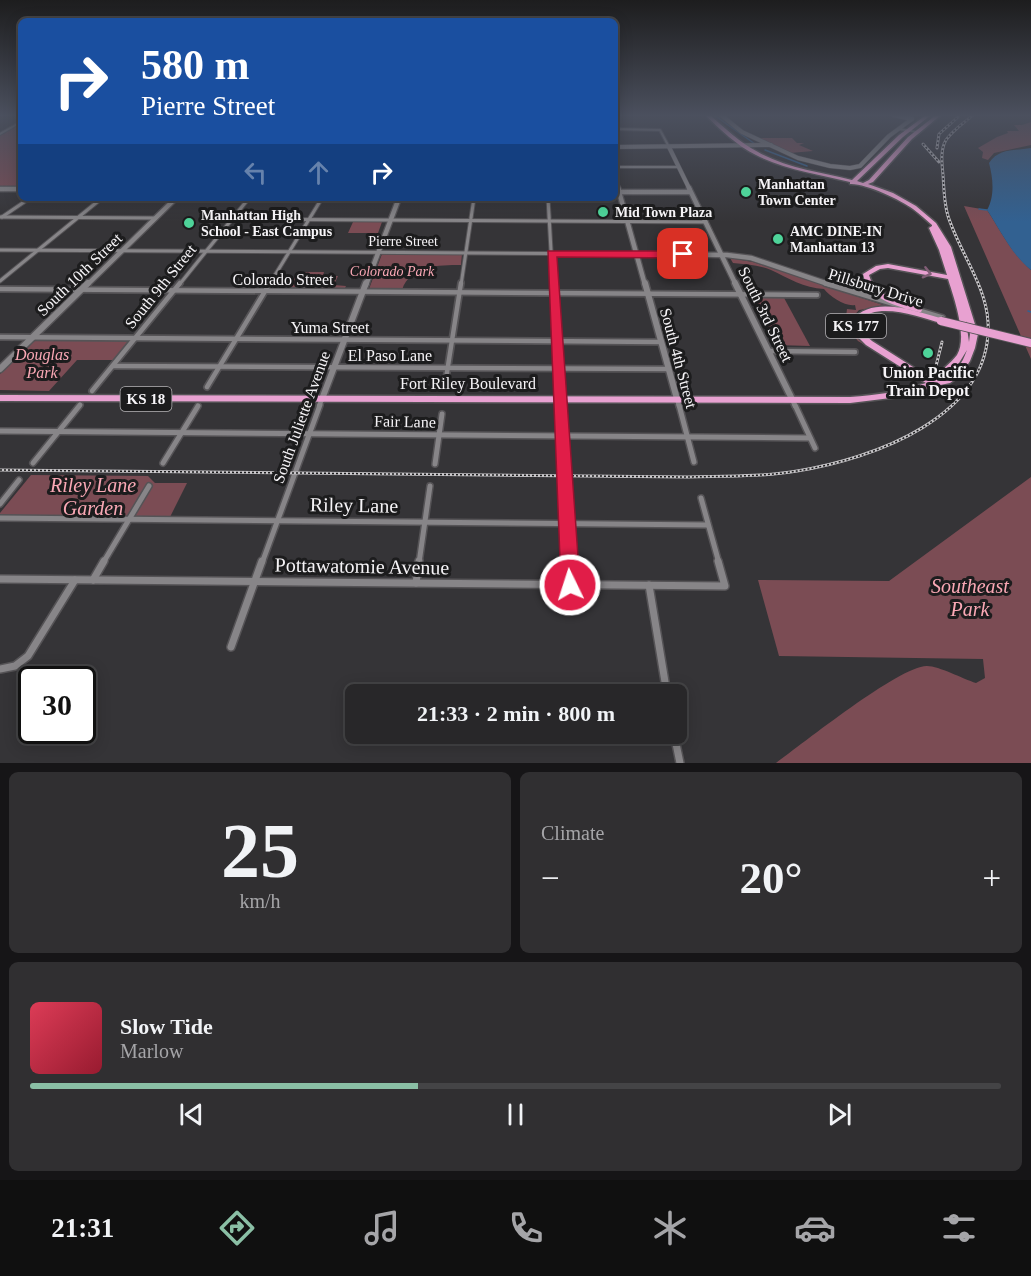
<!DOCTYPE html>
<html lang="en">
<head>
<meta charset="utf-8">
<style>
	body { margin:0; font-family:Georgia,serif; background:#302f31; color:#f1f3f6; height:100vh; display:flex; flex-direction:column; font-size:22px; white-space:nowrap }
	* { box-sizing:border-box; margin:0 }
	p { font-size:20px; color:#a5a5a8 }
	.icon { flex:none; width:33px; height:33px; fill:none; stroke:currentColor; stroke-width:2; stroke-linecap:round; stroke-linejoin:round }
	.map { position:relative; height:763px; overflow:hidden }
	.panel { display:flex; flex-direction:column; gap:9px; padding:9px; background:#161517; flex:1 }
	.panel>* { flex:none }
	.hud { position:absolute; left:18px; top:18px; width:600px; height:183px; border-radius:9px; box-shadow:0 3px 15px #0003,0 0 0 2px #444446; background:#1a4fa0; color:#fff; overflow:hidden }
	.speed { position:absolute; left:18px; top:666px; display:flex; gap:12px; font-size:30px; font-weight:700; text-align:center }
	.speed>* { display:grid; place-content:center; width:78px; height:78px; border-radius:50%; background:#282729; box-shadow:0 3px 15px #0003,0 0 0 2px #444446; line-height:1 }
	.speed .limit { border:3px solid #111; border-radius:9px; background:#fff; color:#111 }
	.pin { position:absolute; display:grid; place-items:center; width:51px; height:51px; color:#fff; margin:-26px; border-radius:12px; box-shadow:0 3px 9px #0006 }
	.me { position:absolute; width:66px; margin:-33px; rotate:356deg; stroke-linejoin:round; filter:drop-shadow(0 0 4px #0008) }
	.turn { display:flex; align-items:center; gap:21px; height:126px; padding:0 24px; font-size:27px }
	.turn .icon { width:78px; height:78px; stroke-width:2.5 }
	.turn b { display:block; font-size:42px; line-height:51px }
	.lanes { display:flex; align-items:center; height:57px; padding:0 24px; background:#0003; justify-content:center; gap:30px; direction:ltr }
	.lanes .off { opacity:.35 }
	.big { font-size:45px; font-weight:700; line-height:1.1 }
	.panel .card { flex:1; display:flex; flex-direction:column; justify-content:center; gap:9px; min-width:0; padding:0 21px; border-radius:9px; background:#302f31 }
	.panel .dial { align-items:center; gap:0 }
	.dial b { font-size:78px; line-height:1 }
	.song { display:flex; align-items:center; gap:18px }
	.cover { width:72px; height:72px; border-radius:9px; background:linear-gradient(135deg,hsl(350 70% 55%),hsl(350 70% 35%)) }
	.played { height:6px; border-radius:3px; background:linear-gradient(90deg,#8abfa5 40%,#444446 40%) }
	.keys { display:flex; justify-content:space-around; direction:ltr }
	.heat { display:flex; justify-content:space-between; align-items:center; font-size:33px; direction:ltr }
	.panel .tiles { flex:1; display:grid; gap:9px; grid-template-columns:1fr 1fr }
	.card:last-child { grid-column:span 2 }
	.trip { position:absolute; left:345px; top:684px; width:342px; height:60px; border-radius:9px; background:#282729; box-shadow:0 3px 15px #0003,0 0 0 2px #444446; font-weight:700; line-height:60px; text-align:center }
	.menu { display:flex; height:96px; justify-content:space-around; align-items:center; background:#101010; color:#a5a5a8 }
	.menu .icon { width:42px; height:42px }
	.menu .selected { color:#8abfa5 }
	.menu b { font-size:27px; color:#f1f3f6 }
	.map>svg:first-child { display:block }
</style>
</head>
<body>
<div class="map">
<svg width="1031" height="763" viewBox="0 0 1031 763">
	<rect width="100%" height="100%" fill="#353437"/>
	<g fill="#7b4c54">
		<polygon points="1031,122 1031,145 994,153 988,160 982,158 983,152 978,148 997,137 1008,133 1007,131 1019,131 1014,125 1022,125"/>
		<polygon points="21,124 21,187 0,186 0,135"/>
		<polygon points="760,138 792,138 797,143 804,143 799,145 813,151 790,153"/>
		<path d="M964,206l23,4c14,21 24,43 44,60v89z"/>
		<polygon points="353,222 382,222 378,233 348,233"/>
		<path d="M382,254h80l-1,11c-22,0 -51,0 -59,25l-33,-1z"/>
		<path d="M730,258l23,4 133,44 -27,4 -8,9 4,14 52,37 -49,-29 -13,-16 2,-16 9,1 -1,-5c-9,2 -25,-8 -31,-16 -20,-1 -36,-11 -53,-19 -12,-5 -26,-6 -38,-7z"/>
		<polygon points="298,272 324,272 323,276 338,276 334,285 346,286 345,288 287,287"/>
		<polygon points="783,296 810,346 776,345 751,297"/>
		<polygon points="33,340 129,341 113,360 77,360 49,391 0,390 0,374"/>
		<polygon points="31,475 148,476 155,483 187,483 170,517 0,516 0,513"/>
		<path d="M1031,477v286h-255c26,-19 125,-98 151,-97 12,0 36,13 49,17l9,-5 -2,-19 -204,-3 -21,-76 131,1z"/>
	</g>
	<path fill="#326191" d="M1031,148v122c-20,-16 -30,-39 -44,-60 8,-14 6,-32 2,-47 10,-15 25,-12 42,-15z"/>
	<g fill="none" stroke-linecap="round" stroke-linejoin="round">
		<g stroke="#326191" stroke-width="1.5">
			<polyline points="714,115 755,144"/>
			<polyline points="765,150 807,166"/>
			<polyline points="979,209 987,210"/>
			<polyline points="1028,311 1031,312"/>
		</g>
		<defs>
			<g id="street-far4">
				<polyline points="615,129 660,130 669,147"/>
				<polyline points="899,129 917,132"/>
				<polyline points="0,134 21,122"/>
				<polyline points="615,167 678,167"/>
			</g>
			<g id="street-far3">
				<polyline points="548,198 553,285"/>
				<polyline points="0,217 155,218"/>
				<polyline points="2,217 30,198"/>
				<polyline points="232,219 706,222"/>
				<polyline points="0,250 636,254"/>
				<polyline points="0,281 102,198"/>
				<polyline points="179,285 249,198"/>
				<polyline points="269,285 322,198"/>
				<polyline points="461,285 474,198"/>
			</g>
			<g id="street-far2">
				<polyline points="553,283 560,406"/>
				<polyline points="0,289 817,295"/>
				<polyline points="0,337 661,342"/>
				<polyline points="769,351 855,352"/>
				<polyline points="113,366 668,369"/>
				<polyline points="445,385 461,283"/>
				<polyline points="207,387 270,283"/>
				<polyline points="92,391 180,283"/>
				<polyline points="677,399 679,406"/>
				<polyline points="792,399 795,406"/>
				<polyline points="319,406 322,399"/>
			</g>
			<g id="street-far1">
				<polyline points="560,405 569,563"/>
				<polyline points="679,405 694,462"/>
				<polyline points="795,405 815,448"/>
				<polyline points="0,431 810,438"/>
				<polyline points="33,463 80,405"/>
				<polyline points="163,463 198,406"/>
				<polyline points="435,464 442,414"/>
				<polyline points="701,498 719,563"/>
				<polyline points="0,504 19,480"/>
				<polyline points="0,518 708,525"/>
				<polyline points="103,563 149,486"/>
				<polyline points="262,563 320,405"/>
				<polyline points="419,563 430,486"/>
			</g>
			<g id="street">
				<polyline points="569,561 570,585"/>
				<polyline points="0,579 725,586 718,561"/>
				<polyline points="93,580 104,561"/>
				<polyline points="416,583 419,561"/>
				<polyline points="649,585 667,694"/>
				<polyline points="231,647 262,561"/>
				<polyline points="0,669 15,666 28,656 75,580"/>
				<polyline points="674,734 680,763"/>
			</g>
			<g id="secondary-far2">
				<polyline points="721,115 742,132 798,158 830,166 850,168 860,166 889,136 912,119"/>
				<polyline points="893,115 912,119"/>
				<polyline points="615,147 771,145"/>
				<polyline points="669,147 690,190"/>
				<polyline points="615,176 619,190"/>
				<polyline points="0,189 21,189"/>
			</g>
			<g id="secondary-far1">
				<polyline points="618,188 645,285"/>
				<polyline points="689,188 736,285"/>
				<polyline points="0,189 21,189"/>
				<polyline points="615,192 690,192"/>
				<polyline points="636,254 727,255 751,258 831,285"/>
				<polyline points="87,285 176,198"/>
				<polyline points="366,285 399,198"/>
			</g>
			<g id="secondary">
				<polyline points="645,283 677,399"/>
				<polyline points="735,283 792,399"/>
				<polyline points="826,283 942,318"/>
				<polyline points="0,369 88,283"/>
				<polyline points="322,399 366,283"/>
			</g>
			<path id="highway" d="M705,115h5c15,13 30,28 48,37 28,16 63,20 94,28l47,-45 27,-20h5l-28,22 -46,44 6,2 6,-3 39,-43 28,-22h5l-29,24 -39,43 -5,2 25,9 23,13 20,17 15,24 27,87 -3,14 -5,13 -9,14 -11,8 -19,4 -32,10 -49,6 -850,-2v-6l850,2c27,-2 51,-5 76,-14l-60,-38 -11,-11 -3,-14c22,-26 65,-8 92,-1l1,2 -4,2c-22,-6 -63,-22 -81,-3l3,13 9,8 60,38c8,-8 18,-15 25,-24 11,-18 -3,-57 -9,-76l-60,-11 -8,1 -11,6c6,22 33,27 52,33l1,2 -1,2h-3c-22,-6 -50,-13 -55,-38l13,-8 12,-2 59,11 -8,-25 -10,-22 3,-2v-1c-6,-5 -12,-11 -19,-16 -12,-9 -48,-26 -63,-25v-2c-31,-8 -65,-12 -94,-27 -19,-9 -36,-26 -51,-40zM966,321l4,13 -1,8zM967,350c-5,14 -12,25 -26,30l18,-17z"/>
		</defs>
		<use href="#street-far4" stroke="#555356" stroke-width="4"/>
		<use href="#street-far3" stroke="#555356" stroke-width="5"/>
		<use href="#street-far2" stroke="#555356" stroke-width="8"/>
		<use href="#street-far1" stroke="#555356" stroke-width="8"/>
		<use href="#street" stroke="#555356" stroke-width="10"/>
		<use href="#secondary-far2" stroke="#555356" stroke-width="5"/>
		<use href="#secondary-far1" stroke="#555356" stroke-width="7"/>
		<use href="#secondary" stroke="#555356" stroke-width="9"/>
		<use href="#highway" stroke="#555356" stroke-width="3"/>
		<use href="#street-far4" stroke="#878588" stroke-width="2"/>
		<use href="#street-far3" stroke="#878588" stroke-width="3"/>
		<use href="#street-far2" stroke="#878588" stroke-width="4.5"/>
		<use href="#street-far1" stroke="#878588" stroke-width="5"/>
		<use href="#street" stroke="#878588" stroke-width="7"/>
		<use href="#secondary-far2" stroke="#878588" stroke-width="4"/>
		<use href="#secondary-far1" stroke="#878588" stroke-width="4.5"/>
		<use href="#secondary" stroke="#878588" stroke-width="6"/>
		<use href="#highway" fill="#e8a1d1" fill-rule="evenodd"/>
		<defs>
			<g id="rail">
				<polyline points="923,144 939,162"/>
				<polyline points="937,148 939,134 958,117"/>
				<polyline points="936,366 942,342"/>
				<path d="M0,470l688,7c36,-1 73,0 109,-6 75,-12 196,-54 191,-149 -2,-37 -29,-71 -40,-106 -4,-13 -4,-27 -5,-41 -1,-11 -3,-25 3,-35 7,-10 18,-17 27,-25"/>
			</g>
		</defs>
		<use href="#rail" stroke="#c7c5c8" stroke-width="3"/>
		<use href="#rail" stroke="#1c1c1d" stroke-width="1.5" stroke-dasharray="2" stroke-linecap="butt"/>
		<defs>
			<polyline id="highway-bridge" points="941,321 1031,343"/>
		</defs>
		<use href="#highway-bridge" stroke="#555356" stroke-width="10" stroke-linecap="butt"/>
		<use href="#highway-bridge" stroke="#e8a1d1" stroke-width="8"/>
	</g>
	<defs><path id="oneway-chevron" d="M-2-3.5L2.5 0L-2 3.5" fill="none" stroke-width="1.6" stroke-linecap="round" stroke-linejoin="round" transform="scale(1.5)"/></defs>
	<use stroke="#825e77" href="#oneway-chevron" transform="translate(927 273) rotate(14)"/>
	<linearGradient id="sky" x2="0" y2="1"><stop stop-color="#1d1d1e"/><stop offset="0.52" stop-color="#4b505e"/><stop offset="1" stop-color="#4b505e" stop-opacity="0"/></linearGradient>
	<rect width="1031" height="222" fill="url(#sky)"/>
	<polygon fill="#e11d48" stroke="#92132f" stroke-width="1.5" points="548,251 683,251 688,254 683,258 557,257 580,585 577,591 570,594 563,591 561,585"/>
	<g fill="#4ed399" stroke="#1c1c1d" stroke-width="2">
		<circle cx="746" cy="192" r="6"/>
		<circle cx="603" cy="212" r="6"/>
		<circle cx="189" cy="223" r="6"/>
		<circle cx="778" cy="239" r="6"/>
		<circle cx="928" cy="353" r="6"/>
	</g>
	<g text-anchor="middle" stroke-width="6" stroke-linejoin="round" paint-order="stroke">
		<g font-size="14" font-weight="bold" fill="#f6f4f7" stroke="#1c1c1d" text-anchor="start">
			<text x="758" y="189">Manhattan<tspan x="758" dy="16">Town Center</tspan></text>
			<text x="615" y="217">Mid Town Plaza</text>
			<text x="201" y="220">Manhattan High<tspan x="201" dy="16">School - East Campus</tspan></text>
			<text x="790" y="236">AMC DINE-IN<tspan x="790" dy="16">Manhattan 13</tspan></text>
		</g>
		<g font-size="14" fill="#f6f4f7" stroke="#1c1c1d">
			<text x="403" y="246">Pierre Street</text>
		</g>
		<g font-size="14" font-style="italic" fill="#faa8b5" stroke="#1c1c1d">
			<text x="392" y="276">Colorado Park</text>
		</g>
		<g fill="#1c1c1d" stroke="#b5b3b6" stroke-width="1.5">
			<rect x="826" y="314" width="60" height="24" rx="4.5"/>
			<rect x="120.5" y="387" width="51" height="24" rx="4.5"/>
		</g>
		<g font-size="15" font-weight="bold" fill="#f6f4f7">
			<text x="856" y="331">KS 177</text>
			<text x="146" y="404">KS 18</text>
		</g>
		<g font-size="16" fill="#f6f4f7" stroke="#1c1c1d">
			<text transform="translate(79 274) rotate(-44)" y="6">South 10th Street</text>
			<text x="283" y="285">Colorado Street</text>
			<text transform="translate(160 286) rotate(-51)" y="6">South 9th Street</text>
			<text transform="translate(876 287) rotate(17)" y="6">Pillsbury Drive</text>
			<text transform="translate(766 314) rotate(64)" y="6">South 3rd Street</text>
			<text x="330" y="333">Yuma Street</text>
			<text x="390" y="361">El Paso Lane</text>
			<text transform="translate(679 358) rotate(75)" y="6">South 4th Street</text>
			<text x="468" y="389">Fort Riley Boulevard</text>
			<text transform="translate(301 417) rotate(-70)" y="6">South Juliette Avenue</text>
			<text transform="translate(405 421) rotate(1)" y="6">Fair Lane</text>
		</g>
		<g font-size="16" font-style="italic" fill="#faa8b5" stroke="#1c1c1d">
			<text x="42" y="360">Douglas<tspan x="42" dy="18">Park</tspan></text>
		</g>
		<g font-size="16" font-weight="bold" fill="#f6f4f7" stroke="#1c1c1d">
			<text x="928" y="378">Union Pacific<tspan x="928" dy="18">Train Depot</tspan></text>
		</g>
		<g font-size="20" font-style="italic" fill="#faa8b5" stroke="#1c1c1d">
			<text x="93" y="492">Riley Lane<tspan x="93" dy="23">Garden</tspan></text>
			<text x="970" y="593">Southeast<tspan x="970" dy="23">Park</tspan></text>
		</g>
		<g font-size="20" fill="#f6f4f7" stroke="#1c1c1d">
			<text transform="translate(354 505) rotate(1)" y="7">Riley Lane</text>
			<text transform="translate(362 566) rotate(1)" y="7">Pottawatomie Avenue</text>
		</g>
	</g>
</svg>
<div class="speed"><div class="limit">30</div></div>
<div class="pin" style="left:683px;top:254px;background:#d93025"><svg class="icon" aria-label="arrive" viewBox="0 0 24 24"><path d="M6 21V4h12l-3 4 3 4H6"/></svg></div>
<svg class="me" style="left:570px;top:585px" viewBox="-20 -20 40 40"><circle r="17" fill="#e11d48" stroke="#fff" stroke-width="3"/><path d="M0-11L8 9 0 5-8 9z" fill="#fff"/></svg>
<div class="trip">21:33 · 2 min · 800 m</div>
<div class="hud">
<div class="turn"><svg class="icon" aria-label="right" viewBox="0 0 24 24"><path d="M7 20v-9h11M14 6l5 5-5 5"/></svg><div><b>580 m</b>Pierre Street</div></div>
<div class="lanes"><svg class="icon off" aria-label="left" viewBox="0 0 24 24"><path d="M17 20v-9H6M10 6l-5 5 5 5"/></svg><svg class="icon off" aria-label="ahead" viewBox="0 0 24 24"><path d="M12 20V5M6 11l6-6 6 6"/></svg><svg class="icon" aria-label="right" viewBox="0 0 24 24"><path d="M7 20v-9h11M14 6l5 5-5 5"/></svg></div>
</div>
</div>
<section class="panel">
<div class="tiles">
<div class="card dial"><b>25</b><p>km/h</p></div>
<div class="card"><p>Climate</p>
<div class="heat"><a>−</a><b class="big">20°</b><a>+</a></div>
</div>
<div class="card">
<div class="song"><i class="cover"></i><div><b>Slow Tide</b><p>Marlow</p></div></div>
<div class="played"></div>
<div class="keys"><svg class="icon" aria-label="previous" viewBox="0 0 24 24"><path d="M18 5L8 12l10 7zM5 5v14"/></svg><svg class="icon" aria-label="pause" viewBox="0 0 24 24"><path d="M8 5v14M16 5v14"/></svg><svg class="icon" aria-label="next" viewBox="0 0 24 24"><path d="M6 5l10 7-10 7zM19 5v14"/></svg></div>
</div>
</div>
</section>
<nav class="menu">
<b>21:31</b>
<svg class="icon selected" aria-label="directions" viewBox="0 0 24 24"><path d="M12 3l9 9-9 9-9-9zM9 14v-3h6M13 9l2 2-2 2"/></svg>
<svg class="icon" aria-label="music" viewBox="0 0 24 24"><path d="M9 18V5l10-2v13"/><circle cx="6" cy="18" r="3"/><circle cx="16" cy="16" r="3"/></svg>
<svg class="icon" aria-label="phone" viewBox="0 0 24 24"><path d="M5 4h4l2 5-3 2q2 4 5 5l2-3 5 2v4C11 20 4 13 5 4z"/></svg>
<svg class="icon" aria-label="climate" viewBox="0 0 24 24"><path d="M12 3v18M4 7l16 10M4 17L20 7"/></svg>
<svg class="icon" aria-label="car" viewBox="0 0 24 24"><path d="M5 17H2v-5l4-1 3-4h7l3 4 3 1v5h-3M9 17h6M6 11h13"/><circle cx="7" cy="17" r="2"/><circle cx="17" cy="17" r="2"/></svg>
<svg class="icon" aria-label="filters" viewBox="0 0 24 24"><path d="M4 7h16M4 17h16"/><circle cx="9" cy="7" r="2"/><circle cx="15" cy="17" r="2"/></svg>
</nav>
</body>
</html>
